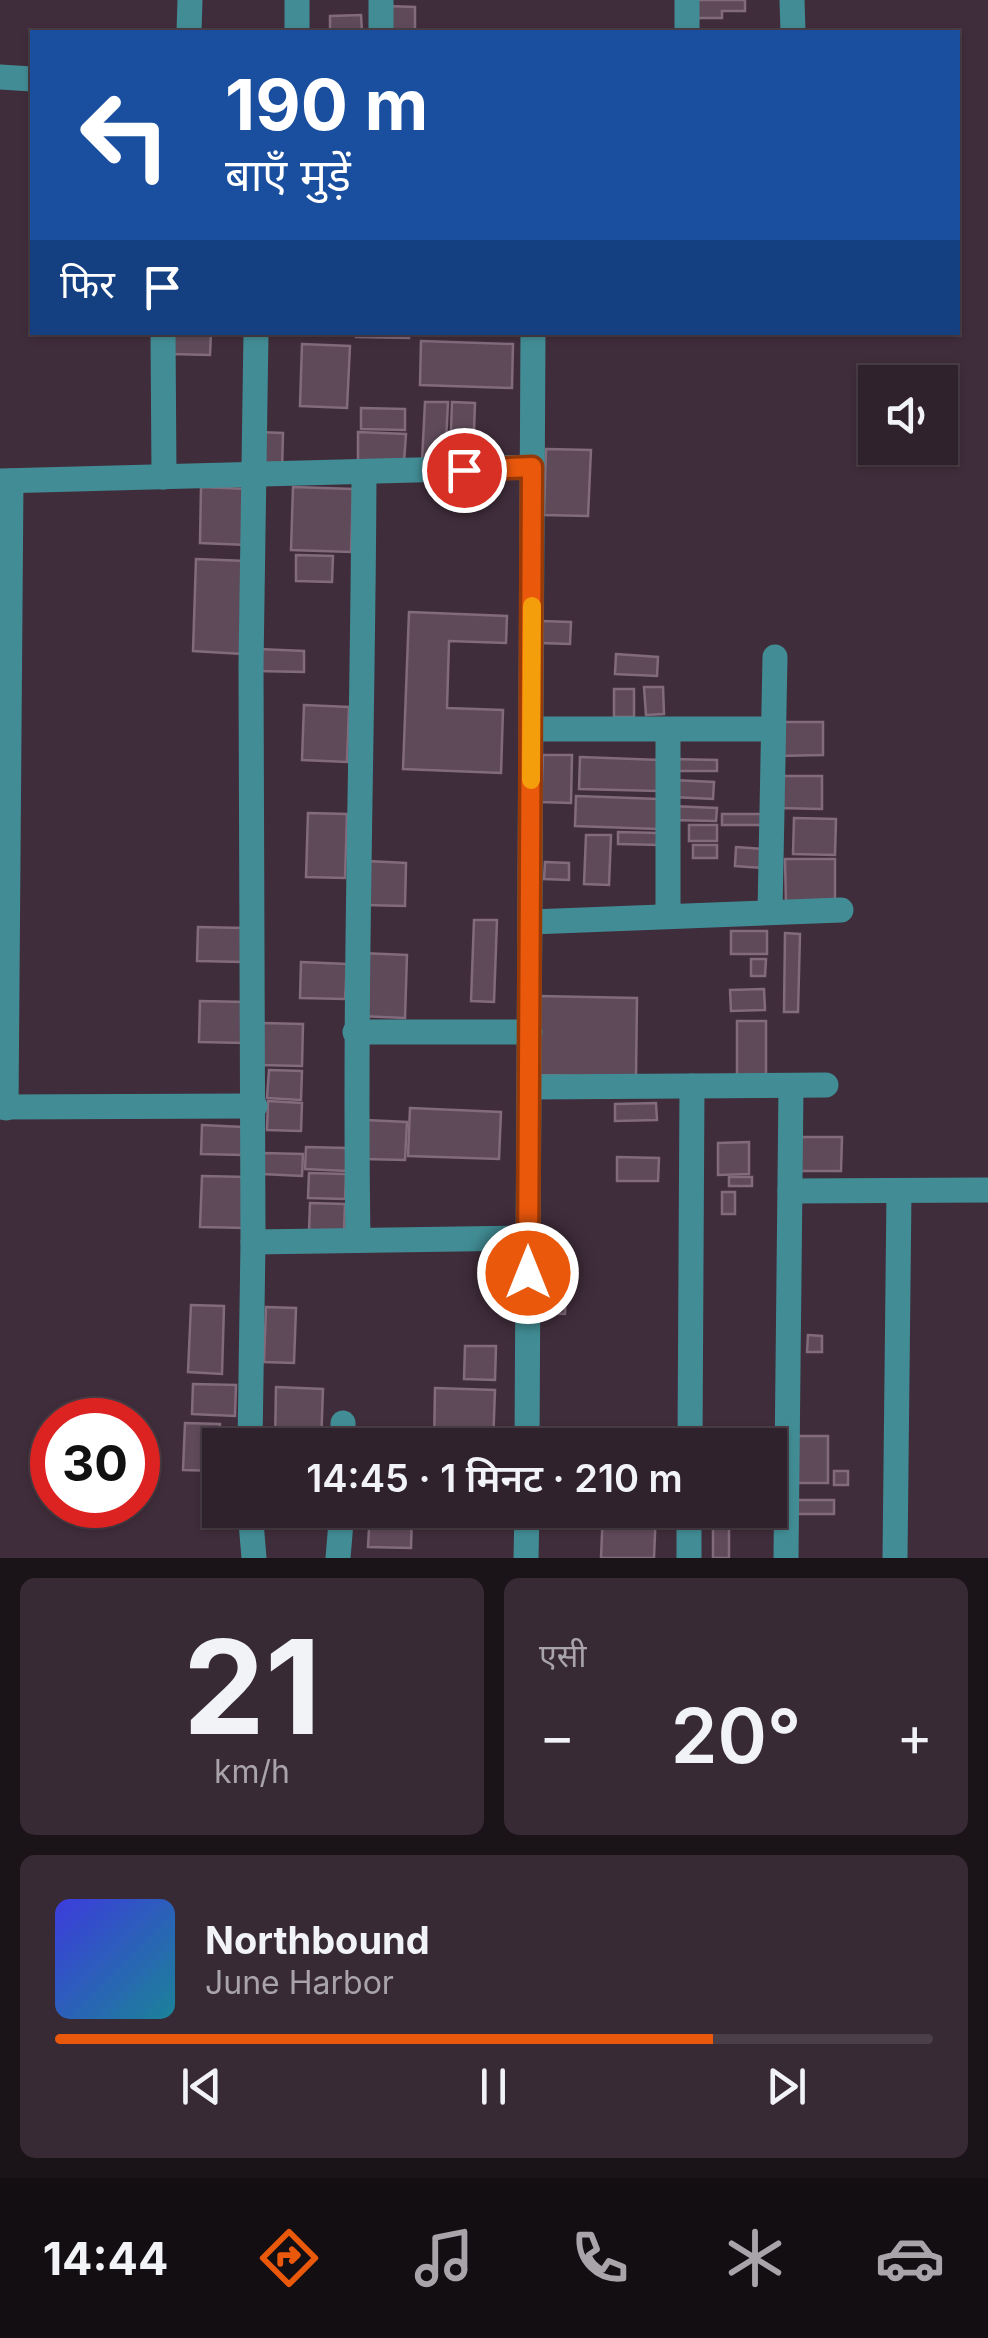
<!DOCTYPE html>
<html lang="hi">
<head>
<meta charset="utf-8">
<style>
	body { margin:0; font-family:Inter,"Noto Sans Devanagari",sans-serif; background:#382a34; color:#f1f3f6; height:100vh; display:flex; flex-direction:column; font-size:38px; white-space:nowrap }
	* { box-sizing:border-box; margin:0 }
	p { font-size:32px; color:#a8a4a9 }
	.icon { flex:none; width:55px; height:55px; fill:none; stroke:currentColor; stroke-width:2; stroke-linecap:round; stroke-linejoin:round }
	.map { position:relative; height:1558px; overflow:hidden }
	.details { display:flex; flex-direction:column; gap:20px; padding:20px; background:#1a1318; flex:1 }
	.details>* { flex:none }
	.guide { position:absolute; left:30px; top:30px; width:930px; height:305px; border-radius:0px; box-shadow:0 2px 8px #0004,0 0 0 2px #4b3f48; background:#1a4fa0; color:#fff; overflow:hidden }
	.controls { position:absolute; left:858px; top:365px; display:grid; gap:20px }
	.controls a { display:grid; place-items:center; width:100px; height:100px; border-radius:0px; background:#30222c; box-shadow:0 2px 8px #0004,0 0 0 2px #4b3f48; font-size:50px }
	.speed { position:absolute; left:30px; top:1398px; display:flex; gap:20px; font-size:50px; font-weight:700; text-align:center }
	.speed>* { display:grid; place-content:center; width:130px; height:130px; border-radius:50%; background:#30222c; box-shadow:0 2px 8px #0004,0 0 0 2px #4b3f48; line-height:1 }
	.speed .limit { border:15px solid #d22; background:#fff; color:#111 }
	.pin { position:absolute; display:grid; place-items:center; width:85px; height:85px; color:#fff; margin:-42px; border:5px solid #fff; border-radius:50%; box-shadow:0 2px 10px #0007 }
	.me { position:absolute; width:110px; margin:-55px; rotate:0deg; stroke-linejoin:round; filter:drop-shadow(0 0 8px #0008) }
	.turn { display:flex; align-items:center; gap:35px; height:210px; padding:0 30px; font-size:45px }
	.turn .icon { width:130px; height:130px; stroke-width:2.5 }
	.turn b { display:block; font-size:70px; line-height:85px }
	.then { display:flex; align-items:center; height:95px; padding:0 30px; background:#0003; gap:20px; font-size:38px }
	.big { font-size:75px; font-weight:600; line-height:1.1 }
	.details .tile { flex:1; display:flex; flex-direction:column; justify-content:center; gap:15px; min-width:0; padding:0 35px; border-radius:15px; background:#382a34 }
	.details .dial { align-items:center; gap:0 }
	.dial b { font-size:130px; line-height:1 }
	.song { display:flex; align-items:center; gap:30px }
	.cover { width:120px; height:120px; border-radius:15px; background:linear-gradient(135deg,hsl(240 70% 55%),hsl(190 70% 35%)) }
	.played { height:10px; border-radius:5px; background:linear-gradient(90deg,#ea580c 75%,#4b3f48 75%) }
	.keys { display:flex; justify-content:space-around; direction:ltr }
	.heat { display:flex; justify-content:space-between; align-items:center; font-size:55px; direction:ltr }
	.details .tiles { flex:1; display:grid; gap:20px; grid-template-columns:1fr 1fr }
	.tile:last-child { grid-column:span 2 }
	.trip { position:absolute; left:202px; top:1428px; width:585px; height:100px; border-radius:0px; background:#30222c; box-shadow:0 2px 8px #0004,0 0 0 2px #4b3f48; font-weight:600; line-height:100px; text-align:center }
	.menu { display:flex; height:160px; justify-content:space-around; align-items:center; background:#130e12; color:#a8a4a9 }
	.menu .icon { width:70px; height:70px }
	.menu .current { color:#ea580c }
	.menu b { font-size:45px; color:#f1f3f6 }
	.map>svg:first-child { display:block }
</style>
</head>
<body>
<div class="map">
<svg width="988" height="1558" viewBox="0 0 988 1558">
	<rect width="100%" height="100%" fill="#402d3b"/>
	<g fill="#5f4a59" stroke="#826b7c" stroke-width="2.5">
		<polygon points="691,0 745,0 745,11 722,11 722,18 690,18"/>
		<polygon points="387,6 415,7 415,32 387,32"/>
		<polygon points="361,15 362,32 330,32 330,16"/>
		<polygon points="172,332 211,332 210,355 171,354"/>
		<polygon points="356,332 409,332 409,338 356,337"/>
		<polygon points="421,341 513,344 512,388 420,385"/>
		<polygon points="302,344 350,346 347,408 300,406"/>
		<polygon points="425,402 448,402 445,461 422,461"/>
		<polygon points="452,402 475,403 473,459 450,458"/>
		<polygon points="361,408 405,409 405,430 361,429"/>
		<polygon points="258,432 283,433 282,472 257,471"/>
		<polygon points="358,432 406,434 404,462 358,461"/>
		<polygon points="546,449 591,450 588,516 544,515"/>
		<polygon points="201,487 248,489 247,545 200,543"/>
		<polygon points="293,487 353,489 351,552 291,550"/>
		<polygon points="296,555 333,556 332,582 296,581"/>
		<polygon points="196,559 246,561 242,654 193,651"/>
		<polygon points="409,612 507,616 506,643 449,641 447,708 503,710 501,773 403,769"/>
		<polygon points="540,621 571,622 570,644 540,643"/>
		<polygon points="258,649 304,651 304,672 257,671"/>
		<polygon points="616,654 658,657 657,676 615,674"/>
		<polygon points="644,687 663,687 664,714 646,715"/>
		<rect x="614" y="689" width="20" height="28"/>
		<polygon points="304,705 349,707 347,762 302,760"/>
		<polygon points="778,722 823,722 823,755 778,756"/>
		<polygon points="543,755 572,755 571,803 541,802"/>
		<polygon points="580,757 660,760 658,791 579,789"/>
		<polygon points="672,759 717,760 717,771 672,771"/>
		<polygon points="780,776 822,776 822,809 779,808"/>
		<polygon points="673,780 714,782 713,799 672,797"/>
		<polygon points="576,796 658,799 657,829 575,826"/>
		<polygon points="671,806 717,808 716,821 670,820"/>
		<polygon points="308,813 347,814 345,878 306,877"/>
		<rect x="722" y="814" width="40" height="11"/>
		<polygon points="794,818 836,819 835,855 793,854"/>
		<rect x="689" y="825" width="28" height="16"/>
		<polygon points="618,832 659,833 659,845 618,844"/>
		<polygon points="586,835 611,835 609,885 584,884"/>
		<rect x="693" y="845" width="24" height="13"/>
		<polygon points="736,847 763,849 762,868 735,866"/>
		<polygon points="785,859 835,859 835,905 786,906"/>
		<polygon points="367,861 406,863 405,906 365,905"/>
		<polygon points="545,862 569,863 569,880 544,879"/>
		<polygon points="474,920 497,920 494,1002 471,1001"/>
		<polygon points="198,927 244,928 243,962 197,961"/>
		<rect x="731" y="931" width="36" height="23"/>
		<polygon points="785,933 800,934 798,1012 784,1012"/>
		<polygon points="362,953 407,955 405,1018 360,1016"/>
		<polygon points="751,959 766,959 765,976 751,976"/>
		<polygon points="301,962 347,964 345,999 300,998"/>
		<polygon points="764,989 765,1010 731,1011 730,990"/>
		<polygon points="538,996 637,998 636,1077 537,1075"/>
		<polygon points="200,1001 247,1002 245,1043 199,1042"/>
		<rect x="737" y="1021" width="29" height="56"/>
		<polygon points="262,1023 303,1024 302,1066 260,1065"/>
		<polygon points="269,1070 302,1071 301,1100 267,1098"/>
		<polygon points="268,1101 302,1103 301,1131 267,1130"/>
		<polygon points="656,1103 657,1120 615,1121 615,1104"/>
		<polygon points="410,1108 501,1112 499,1159 408,1156"/>
		<polygon points="366,1120 407,1122 405,1160 365,1159"/>
		<polygon points="202,1125 243,1127 242,1155 201,1154"/>
		<polygon points="797,1137 842,1137 841,1171 797,1171"/>
		<polygon points="749,1142 749,1174 718,1175 718,1143"/>
		<polygon points="306,1147 347,1148 346,1171 305,1169"/>
		<polygon points="262,1153 303,1154 302,1176 262,1174"/>
		<polygon points="617,1157 659,1158 658,1181 617,1181"/>
		<polygon points="309,1173 346,1174 345,1199 308,1198"/>
		<polygon points="202,1176 248,1177 247,1228 200,1227"/>
		<rect x="729" y="1177" width="23" height="9"/>
		<rect x="722" y="1192" width="13" height="22"/>
		<polygon points="310,1203 345,1204 344,1232 309,1231"/>
		<polygon points="545,1292 566,1293 565,1314 545,1313"/>
		<polygon points="191,1305 224,1306 222,1374 188,1372"/>
		<polygon points="266,1307 296,1308 294,1363 264,1362"/>
		<polygon points="808,1335 822,1336 822,1352 807,1352"/>
		<polygon points="465,1346 496,1346 495,1380 464,1379"/>
		<polygon points="193,1384 236,1385 235,1416 192,1414"/>
		<polygon points="276,1387 323,1389 321,1445 275,1445"/>
		<polygon points="435,1388 495,1390 493,1445 434,1445"/>
		<polygon points="185,1423 220,1424 218,1471 183,1470"/>
		<rect x="703" y="1436" width="37" height="9"/>
		<rect x="791" y="1436" width="37" height="47"/>
		<rect x="834" y="1471" width="14" height="14"/>
		<rect x="793" y="1500" width="41" height="14"/>
		<polygon points="370,1510 412,1510 411,1548 368,1547"/>
		<polygon points="419,1510 490,1510 490,1517 419,1514"/>
		<polygon points="603,1510 656,1510 654,1558 601,1558"/>
		<rect x="713" y="1516" width="16" height="42"/>
	</g>
	<g fill="none" stroke-linecap="round" stroke-linejoin="round">
		<g stroke="#428d95" stroke-width="25">
			<polyline points="381,0 381,32"/>
			<polyline points="687,0 687,32"/>
			<polyline points="792,0 793,32"/>
			<polyline points="189,32 190,0"/>
			<polyline points="297,32 297,0"/>
			<polyline points="0,77 32,79"/>
			<polyline points="163,332 164,477"/>
			<polyline points="256,332 251,665 253,1242 529,1238"/>
			<polyline points="0,481 532,467"/>
			<polyline points="531,729 773,729"/>
			<polyline points="770,912 775,657"/>
			<polyline points="668,915 668,731"/>
			<polyline points="531,922 841,910"/>
			<polyline points="355,1032 530,1032"/>
			<polyline points="530,1087 826,1085"/>
			<polyline points="0,1107 255,1106"/>
			<polyline points="6,1108 11,481"/>
			<polyline points="790,1191 988,1190"/>
			<path d="M358,1240c-4,-256 5,-511 6,-766"/>
			<polyline points="343,1423 343,1445"/>
			<polyline points="250,1445 253,1242"/>
			<polyline points="527,1445 533,332"/>
			<polyline points="690,1445 692,1086"/>
			<polyline points="250,1510 254,1558"/>
			<polyline points="338,1558 342,1510"/>
			<polyline points="526,1558 527,1510"/>
			<polyline points="689,1558 689,1510"/>
			<polyline points="786,1558 791,1086"/>
			<polyline points="895,1558 899,1192"/>
		</g>
	</g>
	<g fill="none" stroke-linecap="round" stroke-linejoin="round">
		<defs>
			<polyline id="route" points="464,470 532,467 528,1273"/>
		</defs>
		<use href="#route" stroke="#983908" stroke-width="25"/>
		<use href="#route" stroke="#ea580c" stroke-width="18"/>
		<polyline stroke="#f59e0b" stroke-width="18" points="531,780 532,606"/>
	</g>
</svg>
<div class="controls">
<a><svg class="icon" aria-label="sound" viewBox="0 0 24 24"><path d="M4 9h4l5-4v14l-5-4H4zM17 9q2 3 0 6"/></svg></a>
</div>
<div class="speed"><div class="limit">30</div></div>
<div class="pin" style="left:464px;top:470px;background:#d93025"><svg class="icon" aria-label="arrive" viewBox="0 0 24 24"><path d="M6 21V4h12l-3 4 3 4H6"/></svg></div>
<svg class="me" style="left:528px;top:1273px" viewBox="-20 -20 40 40"><circle r="17" fill="#ea580c" stroke="#fff" stroke-width="3"/><path d="M0-11L8 9 0 5-8 9z" fill="#fff"/></svg>
<div class="trip">14:45 · 1 मिनट · 210 m</div>
<div class="guide">
<div class="turn"><svg class="icon" aria-label="left" viewBox="0 0 24 24"><path d="M17 20v-9H6M10 6l-5 5 5 5"/></svg><div><b>190 m</b>बाएँ मुड़ें</div></div>
<div class="then">फिर<svg class="icon" aria-label="arrive" viewBox="0 0 24 24"><path d="M6 21V4h12l-3 4 3 4H6"/></svg></div>
</div>
</div>
<section class="details">
<div class="tiles">
<div class="tile dial"><b>21</b><p>km/h</p></div>
<div class="tile"><p>एसी</p>
<div class="heat"><a>−</a><b class="big">20°</b><a>+</a></div>
</div>
<div class="tile">
<div class="song"><i class="cover"></i><div><b>Northbound</b><p>June Harbor</p></div></div>
<div class="played"></div>
<div class="keys"><svg class="icon" aria-label="previous" viewBox="0 0 24 24"><path d="M18 5L8 12l10 7zM5 5v14"/></svg><svg class="icon" aria-label="pause" viewBox="0 0 24 24"><path d="M8 5v14M16 5v14"/></svg><svg class="icon" aria-label="next" viewBox="0 0 24 24"><path d="M6 5l10 7-10 7zM19 5v14"/></svg></div>
</div>
</div>
</section>
<nav class="menu">
<b>14:44</b>
<svg class="icon current" aria-label="directions" viewBox="0 0 24 24"><path d="M12 3l9 9-9 9-9-9zM9 14v-3h6M13 9l2 2-2 2"/></svg>
<svg class="icon" aria-label="music" viewBox="0 0 24 24"><path d="M9 18V5l10-2v13"/><circle cx="6" cy="18" r="3"/><circle cx="16" cy="16" r="3"/></svg>
<svg class="icon" aria-label="phone" viewBox="0 0 24 24"><path d="M5 4h4l2 5-3 2q2 4 5 5l2-3 5 2v4C11 20 4 13 5 4z"/></svg>
<svg class="icon" aria-label="climate" viewBox="0 0 24 24"><path d="M12 3v18M4 7l16 10M4 17L20 7"/></svg>
<svg class="icon" aria-label="car" viewBox="0 0 24 24"><path d="M5 17H2v-5l4-1 3-4h7l3 4 3 1v5h-3M9 17h6M6 11h13"/><circle cx="7" cy="17" r="2"/><circle cx="17" cy="17" r="2"/></svg>
</nav>
</body>
</html>
